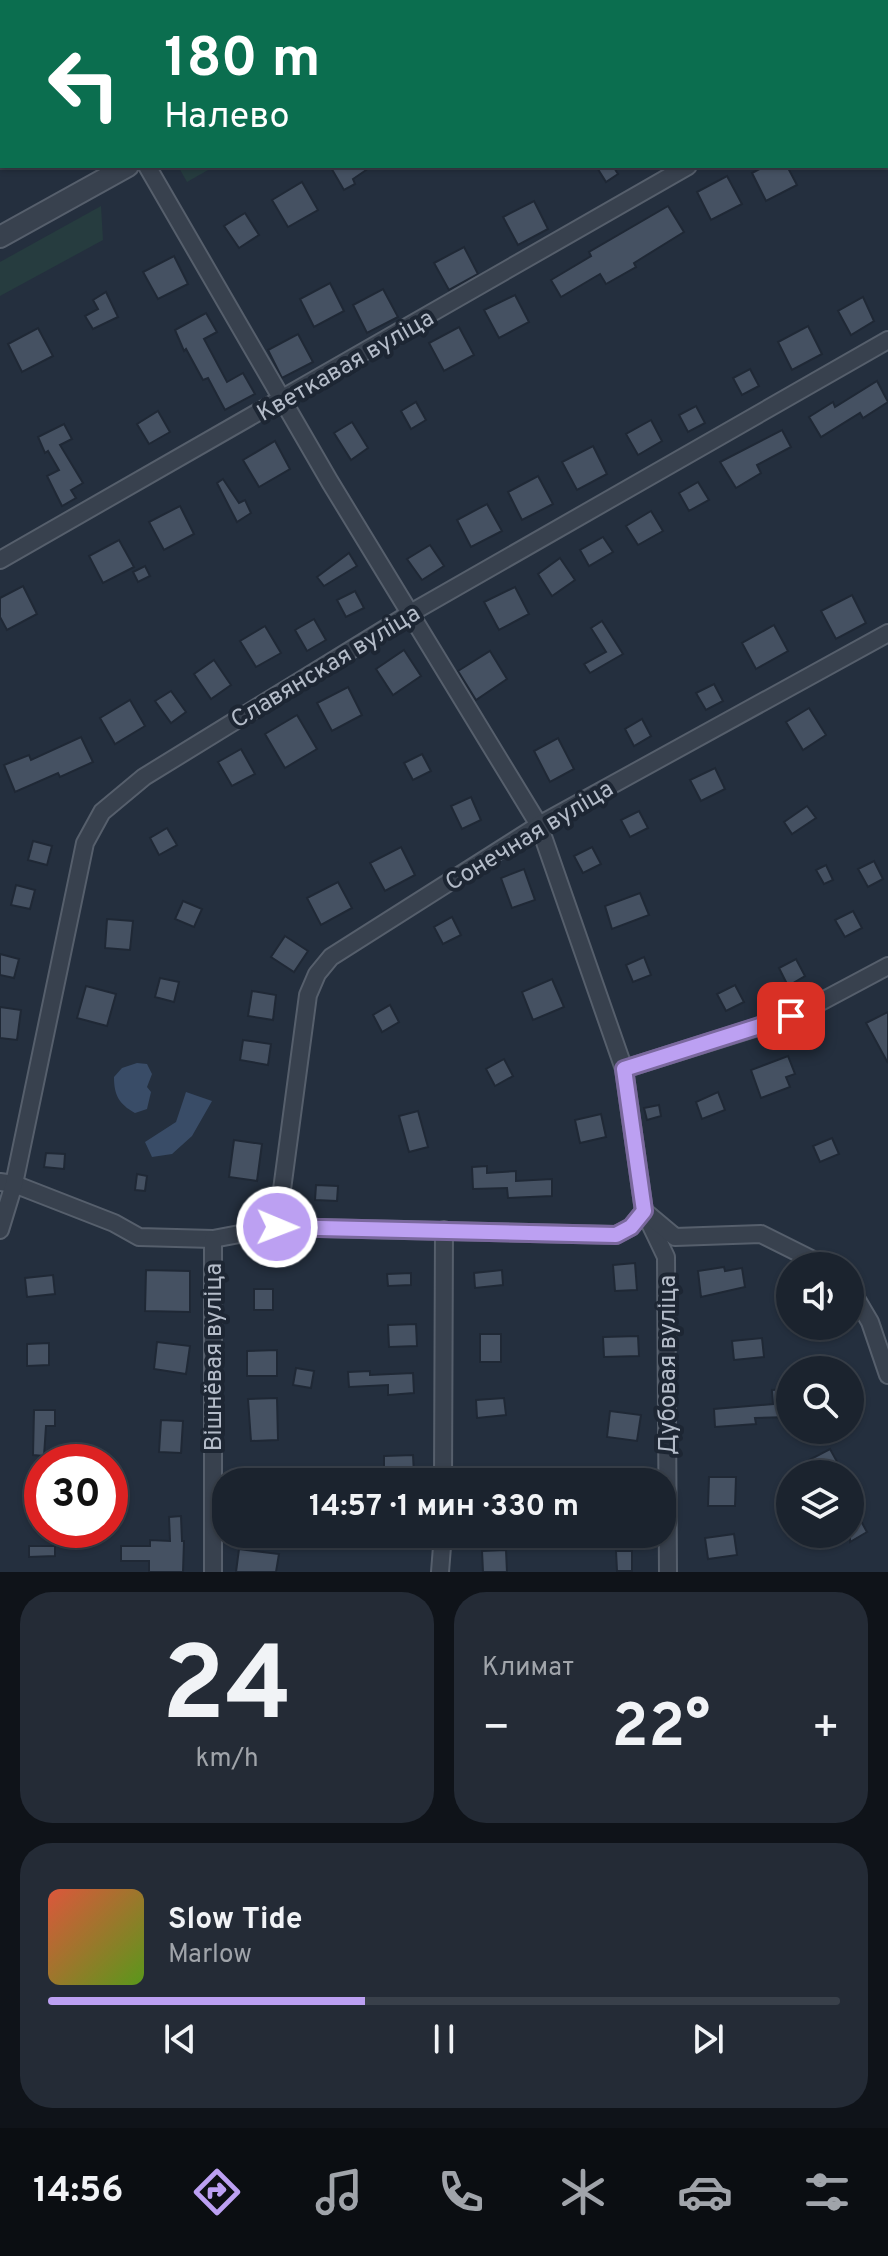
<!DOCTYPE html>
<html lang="ru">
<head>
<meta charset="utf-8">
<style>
	body { margin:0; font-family:Overpass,sans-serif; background:#242b36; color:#f1f3f6; height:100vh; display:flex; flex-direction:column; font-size:30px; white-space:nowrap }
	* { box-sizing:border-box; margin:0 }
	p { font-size:26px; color:#a0a4aa }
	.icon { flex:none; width:44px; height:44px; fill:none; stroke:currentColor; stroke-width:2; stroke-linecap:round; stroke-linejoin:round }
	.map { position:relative; height:1572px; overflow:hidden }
	.panel { display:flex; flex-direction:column; gap:20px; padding:20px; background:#0f1319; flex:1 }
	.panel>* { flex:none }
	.top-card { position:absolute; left:0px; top:0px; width:888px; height:168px; box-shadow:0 2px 6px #0004,0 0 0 2px #39404a; background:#0b6e4f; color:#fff; overflow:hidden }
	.fabs { position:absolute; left:776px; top:1252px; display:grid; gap:16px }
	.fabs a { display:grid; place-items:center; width:88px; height:88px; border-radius:50%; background:#1b232e; box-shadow:0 2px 6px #0004,0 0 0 2px #39404a; font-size:40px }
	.speed { position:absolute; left:24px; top:1444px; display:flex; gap:16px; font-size:40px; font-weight:700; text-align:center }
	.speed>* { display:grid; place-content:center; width:104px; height:104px; border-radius:50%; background:#1b232e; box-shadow:0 2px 6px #0004,0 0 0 2px #39404a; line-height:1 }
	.speed .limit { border:12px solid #d22; background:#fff; color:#111 }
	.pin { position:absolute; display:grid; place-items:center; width:68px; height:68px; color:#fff; margin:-34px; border-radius:16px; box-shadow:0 4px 12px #0006 }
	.me { position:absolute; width:88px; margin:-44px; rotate:91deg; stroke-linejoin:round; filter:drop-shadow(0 0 6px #0008) }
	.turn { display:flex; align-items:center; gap:28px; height:168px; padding:0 32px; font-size:36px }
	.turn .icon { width:104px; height:104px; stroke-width:2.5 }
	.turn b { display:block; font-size:56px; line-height:68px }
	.big { font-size:60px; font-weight:700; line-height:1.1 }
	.panel .card { flex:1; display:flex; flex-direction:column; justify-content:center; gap:12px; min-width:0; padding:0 28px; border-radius:32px; background:#242b36 }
	.panel .dial { align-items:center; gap:0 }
	.dial b { font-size:104px; line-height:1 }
	.song { display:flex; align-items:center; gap:24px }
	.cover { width:96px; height:96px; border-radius:12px; background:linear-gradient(135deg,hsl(10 70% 55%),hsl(90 70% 35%)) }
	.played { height:8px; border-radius:4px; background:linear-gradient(90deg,#bca0f2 40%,#39404a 40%) }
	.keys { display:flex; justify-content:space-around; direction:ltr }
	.heat { display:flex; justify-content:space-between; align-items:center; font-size:44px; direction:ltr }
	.panel .tiles { flex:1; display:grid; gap:20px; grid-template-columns:1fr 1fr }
	.card:last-child { grid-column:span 2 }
	.trip { position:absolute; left:212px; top:1468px; width:464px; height:80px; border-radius:32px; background:#1b232e; box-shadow:0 2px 6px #0004,0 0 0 2px #39404a; font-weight:700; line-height:80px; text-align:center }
	.tab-bar { display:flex; height:128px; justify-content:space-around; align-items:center; background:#0b0e12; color:#a0a4aa }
	.tab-bar .icon { width:56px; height:56px }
	.tab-bar .selected { color:#bca0f2 }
	.tab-bar b { font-size:36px; color:#f1f3f6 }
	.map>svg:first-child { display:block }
</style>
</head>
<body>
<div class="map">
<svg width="888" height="1572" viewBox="0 0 888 1572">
	<rect width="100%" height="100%" fill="#242f3e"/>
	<g fill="#263c3f">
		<polygon points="178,166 215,166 187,182"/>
		<polygon points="101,206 103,240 0,296 0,262"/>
	</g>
	<g fill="#394c67">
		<path d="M137,1063l10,1 5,10 -5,13 4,5 -4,17 -12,4c-16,-9 -21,-18 -21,-36l8,-9z"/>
		<polygon points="186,1092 212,1101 192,1136 172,1154 152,1157 145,1142 176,1122"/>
	</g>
	<g fill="#455162" stroke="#1f2835" stroke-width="2">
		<polygon points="330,166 372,166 353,179 355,184 344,190"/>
		<polygon points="596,166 613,166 618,174 606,182"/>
		<polygon points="765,166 787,166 797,185 766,201 752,173"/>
		<polygon points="727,176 742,204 711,220 697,192"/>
		<polygon points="302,182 318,210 288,227 272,200"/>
		<polygon points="534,201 548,229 518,245 503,217"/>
		<polygon points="668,206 684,232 634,263 636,267 606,284 600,274 561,297 551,280 591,256 589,252"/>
		<polygon points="245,213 259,235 239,248 224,226"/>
		<polygon points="464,247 478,274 449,290 434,263"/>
		<polygon points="174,256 188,284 158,299 143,272"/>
		<polygon points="330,283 344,311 314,327 300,299"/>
		<polygon points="383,289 398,317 367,333 353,305"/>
		<polygon points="106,292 118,317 93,329 85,316 98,309 93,300"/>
		<polygon points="515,295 529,322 499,338 484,310"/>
		<polygon points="863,297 874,321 851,335 838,311"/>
		<polygon points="206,313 217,332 204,339 227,382 243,373 255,394 225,410 208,378 203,380 186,349 184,351 175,330"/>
		<polygon points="808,326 822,354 792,370 778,342"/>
		<polygon points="459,327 474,355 444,371 429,343"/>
		<polygon points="38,328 53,356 22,372 8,344"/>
		<polygon points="298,334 313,362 282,378 268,350"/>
		<polygon points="750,369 759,386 742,395 733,378"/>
		<polygon points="877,381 888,402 863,418 860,413 821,437 809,417 833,402 835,407"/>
		<polygon points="416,402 426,420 411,429 401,411"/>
		<polygon points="696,406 705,423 688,432 679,415"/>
		<polygon points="158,411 170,432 149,444 137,424"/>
		<polygon points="651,420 662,441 638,455 626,434"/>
		<polygon points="352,422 368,448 351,460 334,433"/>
		<polygon points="64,424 72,439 60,445 83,483 71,490 76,498 62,506 47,476 59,470 48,451 45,453 38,437"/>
		<polygon points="782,430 791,447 757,465 761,473 736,488 720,462"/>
		<polygon points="275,441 290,469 259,487 243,460"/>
		<polygon points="593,446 607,474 577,490 562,462"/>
		<polygon points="538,476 553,504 522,520 508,492"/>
		<polygon points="223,479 239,503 245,500 251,513 237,522 217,483"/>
		<polygon points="698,482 709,500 689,511 679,493"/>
		<polygon points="487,504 502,531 471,547 457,520"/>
		<polygon points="180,506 194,534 164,550 149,522"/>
		<polygon points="651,511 663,531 638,545 626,526"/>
		<polygon points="603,537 613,552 589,566 580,550"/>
		<polygon points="119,540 134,567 103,583 89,556"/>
		<polygon points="430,545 444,566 422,580 407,559"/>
		<polygon points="349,553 357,566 324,586 317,577"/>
		<polygon points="560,558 575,580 552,596 538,574"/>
		<polygon points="145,566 150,576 138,582 133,572"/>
		<polygon points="23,586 37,614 7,630 0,617 0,598"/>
		<polygon points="515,587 529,614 499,630 484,602"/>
		<polygon points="355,591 364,608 346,617 337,600"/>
		<polygon points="852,595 866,623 836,639 821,611"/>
		<polygon points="314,619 326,640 307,651 295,630"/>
		<polygon points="602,621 623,654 590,673 584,664 606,652 591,628"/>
		<polygon points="774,625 788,651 756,669 742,643"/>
		<polygon points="265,626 281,653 256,667 240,641"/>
		<polygon points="404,650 421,676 393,695 376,669"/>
		<polygon points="490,651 507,679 476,700 458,671"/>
		<polygon points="214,660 231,685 211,699 194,674"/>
		<polygon points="714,684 723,701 706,710 696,693"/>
		<polygon points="348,687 362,715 332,731 317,703"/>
		<polygon points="171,691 186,712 171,723 155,701"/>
		<polygon points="130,700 145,726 115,744 100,718"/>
		<polygon points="809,708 826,735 803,750 786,722"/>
		<polygon points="297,715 317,749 285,768 265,734"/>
		<polygon points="642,719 651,736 634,746 625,729"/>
		<polygon points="81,737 93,762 60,777 58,773 15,792 4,765 29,755 31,760"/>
		<polygon points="558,738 574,769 550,782 534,751"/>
		<polygon points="241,749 255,774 232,786 218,762"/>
		<polygon points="422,754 431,771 413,780 404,763"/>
		<polygon points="715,768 725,789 701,801 690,780"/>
		<polygon points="471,797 481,820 462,829 451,806"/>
		<polygon points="807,806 816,818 792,834 784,822"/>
		<polygon points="639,811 648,828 630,837 621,820"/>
		<polygon points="167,828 177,845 159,855 150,838"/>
		<polygon points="33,841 52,846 47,865 28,860"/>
		<polygon points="401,847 415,875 385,891 370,863"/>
		<polygon points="592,847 601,864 583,873 574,856"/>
		<polygon points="874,861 883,879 868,887 858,869"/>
		<polygon points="826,865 833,880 824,884 816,870"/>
		<polygon points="524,869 535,900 512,908 501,878"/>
		<polygon points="338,882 352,908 321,925 307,898"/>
		<polygon points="16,885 35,890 30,909 11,905"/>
		<polygon points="640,893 649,915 612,929 605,906"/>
		<polygon points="183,901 202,909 194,927 175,919"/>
		<polygon points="853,911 862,928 845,937 835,920"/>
		<polygon points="452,917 461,935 443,944 434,927"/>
		<polygon points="107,919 133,921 130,950 105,948"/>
		<polygon points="285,936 308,951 294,972 271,957"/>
		<polygon points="0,954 19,959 14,978 0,975"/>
		<polygon points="644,957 651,975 633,982 626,965"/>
		<polygon points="796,959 805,976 788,986 779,968"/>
		<polygon points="160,978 179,982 174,1002 155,997"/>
		<polygon points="552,979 564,1007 533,1020 522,992"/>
		<polygon points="735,985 744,1002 726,1011 717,994"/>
		<polygon points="86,986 116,994 107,1026 77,1018"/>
		<polygon points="252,991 276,995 273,1020 248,1016"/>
		<polygon points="390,1005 399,1022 382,1032 373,1015"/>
		<polygon points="0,1007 21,1010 17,1040 0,1038"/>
		<polygon points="888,1012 888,1063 866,1023"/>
		<polygon points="243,1040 271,1044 268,1065 240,1060"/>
		<polygon points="788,1056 795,1074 786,1077 790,1087 761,1098 751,1070"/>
		<polygon points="504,1059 513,1076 495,1086 486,1069"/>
		<polygon points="718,1092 725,1110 702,1119 696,1102"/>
		<polygon points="659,1105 661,1116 647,1120 644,1108"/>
		<polygon points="418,1111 428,1147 409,1152 399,1116"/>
		<polygon points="601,1114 606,1137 580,1143 575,1120"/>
		<polygon points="832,1138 839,1154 820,1162 813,1146"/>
		<polygon points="234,1140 262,1144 257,1181 229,1177"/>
		<polygon points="46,1153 65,1154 64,1169 44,1167"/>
		<polygon points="487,1166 487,1173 516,1171 516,1181 552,1179 552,1196 508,1198 507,1188 473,1189 472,1167"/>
		<polygon points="137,1174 147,1176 145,1191 135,1190"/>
		<polygon points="316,1185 338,1186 337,1201 315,1200"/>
		<polygon points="635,1263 637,1290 615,1291 613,1265"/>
		<polygon points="724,1267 725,1271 742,1268 745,1287 701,1297 698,1271"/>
		<polygon points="146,1270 190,1271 190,1312 145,1311"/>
		<polygon points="502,1270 503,1285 475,1288 474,1273"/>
		<polygon points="411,1273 411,1285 388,1286 387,1274"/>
		<polygon points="53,1275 55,1294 27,1297 25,1278"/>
		<rect x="254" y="1289" width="19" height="21"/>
		<polygon points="416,1324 417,1346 389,1347 388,1325"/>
		<rect x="480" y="1334" width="21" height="28"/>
		<polygon points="638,1336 639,1356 604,1357 603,1337"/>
		<polygon points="762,1338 764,1357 734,1360 732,1341"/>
		<polygon points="157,1342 190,1346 186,1374 154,1369"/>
		<polygon points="49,1343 49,1365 27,1366 27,1344"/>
		<polygon points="277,1350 277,1376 247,1376 247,1351"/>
		<polygon points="296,1368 314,1371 311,1388 293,1385"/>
		<polygon points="370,1371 370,1375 413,1373 414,1393 388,1395 388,1385 349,1387 348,1372"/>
		<polygon points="790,1389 790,1417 755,1418 756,1424 715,1427 714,1409 773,1404 772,1390"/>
		<polygon points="277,1398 278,1440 251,1441 248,1399"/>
		<polygon points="504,1398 506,1415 477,1418 476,1400"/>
		<polygon points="34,1410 55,1410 55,1426 46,1426 44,1456 33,1455"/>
		<polygon points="610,1411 641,1415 637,1441 607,1437"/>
		<polygon points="161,1420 183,1421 181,1453 159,1452"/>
		<polygon points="830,1449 840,1467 826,1474 816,1474 809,1460"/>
		<polygon points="413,1455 414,1475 384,1476 384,1456"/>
		<polygon points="709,1477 736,1477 735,1506 708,1506"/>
		<polygon points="850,1501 867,1532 850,1542"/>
		<polygon points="181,1516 182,1541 184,1541 183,1572 149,1572 149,1561 121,1561 121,1546 150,1546 150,1540 170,1541 169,1517"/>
		<polygon points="734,1534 737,1555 708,1559 705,1538"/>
		<polygon points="29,1546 55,1546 55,1556 29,1557"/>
		<polygon points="239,1549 279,1554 276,1572 236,1572"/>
		<polygon points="506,1550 507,1572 483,1572 482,1551"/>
		<polygon points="616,1551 632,1551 632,1571 617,1571"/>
	</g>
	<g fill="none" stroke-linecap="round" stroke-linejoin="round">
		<defs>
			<g id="minor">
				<polyline points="886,27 888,24"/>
				<polyline points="147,166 330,482 539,825 624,1069 644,1211 666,1257 668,1572"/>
				<polyline points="0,560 688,166"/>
				<polyline points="624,1069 796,1015 888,966"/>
				<polyline points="0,1182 14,1184 114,1223 139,1237 213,1239 277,1227 616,1235 631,1227 644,1211 675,1237 761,1234 825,1266"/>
				<polyline points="277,1227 308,995 317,974 331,957 539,825 888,633"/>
				<polyline points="0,1230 14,1184 85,843 102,812 144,777 409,614 888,340"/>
				<polyline points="850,1288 870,1322 888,1375"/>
				<polyline points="443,1482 444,1230"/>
				<polyline points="213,1572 213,1239"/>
				<polyline points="440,1572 443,1534"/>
			</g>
			<g id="tertiary">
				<polyline points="422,2 426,0"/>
				<polyline points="0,237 128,166"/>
			</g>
		</defs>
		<use href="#minor" stroke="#565f6c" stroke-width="20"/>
		<use href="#tertiary" stroke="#565f6c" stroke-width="24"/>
		<use href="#minor" stroke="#38414e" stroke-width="16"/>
		<use href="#tertiary" stroke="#38414e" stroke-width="20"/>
	</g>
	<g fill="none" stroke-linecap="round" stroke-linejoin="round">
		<defs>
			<polyline id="route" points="277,1227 616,1235 631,1227 644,1211 624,1069 791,1016"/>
		</defs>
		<use href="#route" stroke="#7a689d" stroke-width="20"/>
		<use href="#route" stroke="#bca0f2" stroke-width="14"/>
	</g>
	<g text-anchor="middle" stroke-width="8" stroke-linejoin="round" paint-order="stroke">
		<g font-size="24" fill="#b4bcc9" stroke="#1d2633">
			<text transform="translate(345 365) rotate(-30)" y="8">Кветкавая вуліца</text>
			<text transform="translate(325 666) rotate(-31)" y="8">Славянская вуліца</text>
			<text transform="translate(529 835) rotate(-31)" y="8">Сонечная вуліца</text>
			<text transform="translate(213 1357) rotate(-90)" y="8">Вішнёвая вуліца</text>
			<text transform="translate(667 1365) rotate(-90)" y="8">Дубовая вуліца</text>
		</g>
	</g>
</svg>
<div class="fabs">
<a><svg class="icon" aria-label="sound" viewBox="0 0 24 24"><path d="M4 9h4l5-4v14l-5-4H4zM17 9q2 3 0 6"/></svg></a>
<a><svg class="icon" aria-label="search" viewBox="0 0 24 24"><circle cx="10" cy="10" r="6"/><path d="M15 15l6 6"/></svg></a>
<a><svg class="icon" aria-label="layers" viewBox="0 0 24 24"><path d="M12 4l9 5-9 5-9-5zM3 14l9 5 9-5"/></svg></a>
</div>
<div class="speed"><div class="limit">30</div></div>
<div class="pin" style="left:791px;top:1016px;background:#d93025"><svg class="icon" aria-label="arrive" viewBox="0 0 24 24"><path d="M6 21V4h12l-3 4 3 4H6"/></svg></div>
<svg class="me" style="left:277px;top:1227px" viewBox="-20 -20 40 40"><circle r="17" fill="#bca0f2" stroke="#fff" stroke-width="3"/><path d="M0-11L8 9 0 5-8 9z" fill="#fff"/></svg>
<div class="trip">14:57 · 1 мин · 330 m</div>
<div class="top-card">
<div class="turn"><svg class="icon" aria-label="left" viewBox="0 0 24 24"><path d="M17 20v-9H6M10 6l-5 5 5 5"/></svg><div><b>180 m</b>Налево</div></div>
</div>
</div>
<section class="panel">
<div class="tiles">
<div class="card dial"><b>24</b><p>km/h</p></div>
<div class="card"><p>Климат</p>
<div class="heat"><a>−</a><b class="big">22°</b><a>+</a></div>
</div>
<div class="card">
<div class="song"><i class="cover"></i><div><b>Slow Tide</b><p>Marlow</p></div></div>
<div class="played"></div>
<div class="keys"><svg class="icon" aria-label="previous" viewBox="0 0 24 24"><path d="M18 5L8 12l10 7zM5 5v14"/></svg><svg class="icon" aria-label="pause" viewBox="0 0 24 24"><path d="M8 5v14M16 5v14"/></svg><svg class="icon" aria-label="next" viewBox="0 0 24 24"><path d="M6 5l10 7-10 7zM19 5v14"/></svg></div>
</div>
</div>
</section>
<nav class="tab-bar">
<b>14:56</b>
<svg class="icon selected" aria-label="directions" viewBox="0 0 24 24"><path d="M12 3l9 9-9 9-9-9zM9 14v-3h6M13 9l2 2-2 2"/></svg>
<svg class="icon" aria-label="music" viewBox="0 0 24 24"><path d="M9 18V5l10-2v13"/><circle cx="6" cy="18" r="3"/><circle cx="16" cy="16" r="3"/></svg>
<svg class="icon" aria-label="phone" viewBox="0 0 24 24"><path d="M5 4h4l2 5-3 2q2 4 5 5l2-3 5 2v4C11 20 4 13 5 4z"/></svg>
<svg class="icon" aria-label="climate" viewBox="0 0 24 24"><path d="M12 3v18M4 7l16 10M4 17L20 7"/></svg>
<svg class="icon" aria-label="car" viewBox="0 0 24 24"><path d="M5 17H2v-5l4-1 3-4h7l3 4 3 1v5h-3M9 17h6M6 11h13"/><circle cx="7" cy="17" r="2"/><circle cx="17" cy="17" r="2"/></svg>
<svg class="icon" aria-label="filters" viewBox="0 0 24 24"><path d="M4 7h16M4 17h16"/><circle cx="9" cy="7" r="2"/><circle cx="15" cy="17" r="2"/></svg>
</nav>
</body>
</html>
